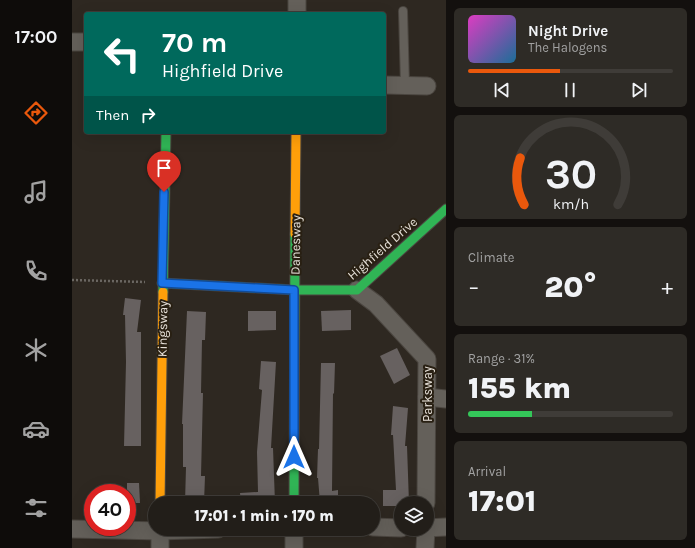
<!DOCTYPE html>
<html lang="en">
<head>
<meta charset="utf-8">
<style>
	body { margin:0; font-family:Karla,sans-serif; background:#2e2b26; color:#f1f3f6; height:100vh; display:flex; flex-direction:column; font-size:15px; white-space:nowrap }
	* { box-sizing:border-box; margin:0 }
	p { font-size:13px; color:#a2a2a2 }
	.icon { flex:none; width:22px; height:22px; fill:none; stroke:currentColor; stroke-width:2; stroke-linecap:round; stroke-linejoin:round }
	.map { position:relative; flex:1; overflow:hidden }
	.details { display:flex; flex-direction:column; gap:8px; padding:8px; background:#13100e; width:249px }
	.details>* { flex:none }
	.guide { position:absolute; left:12px; top:12px; width:302px; height:122px; border-radius:4px; box-shadow:0 4px 16px #0002,0 0 0 1px #3f3c38; background:#00695c; color:#fff; overflow:hidden }
	.tools { position:absolute; left:322px; top:496px; display:grid; gap:8px }
	.tools a { display:grid; place-items:center; width:40px; height:40px; border-radius:50%; background:#221e19; box-shadow:0 4px 16px #0002,0 0 0 1px #3f3c38; font-size:20px }
	.speed { position:absolute; left:12px; top:484px; display:flex; gap:8px; font-size:20px; font-weight:700; text-align:center }
	.speed>* { display:grid; place-content:center; width:52px; height:52px; border-radius:50%; background:#221e19; box-shadow:0 4px 16px #0002,0 0 0 1px #3f3c38; line-height:1 }
	.speed .limit { border:6px solid #d22; background:#fff; color:#111 }
	.pin { position:absolute; display:grid; place-items:center; width:34px; height:34px; color:#fff; margin:-41px -17px; border-radius:50% 50% 50% 0; rotate:-45deg; box-shadow:0 0 4px #0007 }
	.pin .icon { rotate:45deg }
	.me { position:absolute; width:44px; margin:-22px; rotate:0deg; stroke-linejoin:round; filter:drop-shadow(0 0 3px #0008) }
	.turn { display:flex; align-items:center; gap:14px; height:84px; padding:0 12px; font-size:18px }
	.turn .icon { width:52px; height:52px; stroke-width:2.5 }
	.turn b { display:block; font-size:28px; line-height:34px }
	.then { display:flex; align-items:center; height:38px; padding:0 12px; background:#0003; gap:8px; font-size:15px }
	.big { font-size:30px; font-weight:800; line-height:1.1 }
	.details .card { flex:1; display:flex; flex-direction:column; justify-content:center; gap:6px; min-width:0; padding:0 14px; border-radius:6px; background:#2e2b26 }
	.details .dial { align-items:center; gap:0 }
	.dial svg { height:104px; overflow:visible; fill:none; stroke:#3f3c38; stroke-width:7; stroke-linecap:round; text-anchor:middle }
	.dial text { fill:#f1f3f6; stroke:none }
	.song { display:flex; align-items:center; gap:12px }
	.cover { width:48px; height:48px; border-radius:6px; background:linear-gradient(135deg,hsl(310 70% 55%),hsl(200 70% 35%)) }
	.played { height:4px; border-radius:2px; background:linear-gradient(90deg,#ea580c 45%,#3f3c38 45%) }
	.keys { display:flex; justify-content:space-around; direction:ltr }
	.heat { display:flex; justify-content:space-between; align-items:center; font-size:22px; direction:ltr }
	.charge { height:6px; border-radius:3px; background:linear-gradient(90deg,#34c759 31%,#3f3c38 0) }
	.trip { position:absolute; left:76px; top:496px; width:232px; height:40px; border-radius:20px; background:#221e19; box-shadow:0 4px 16px #0002,0 0 0 1px #3f3c38; font-weight:800; line-height:40px; text-align:center }
	main { display:flex; flex:1; min-height:0 }
	.dock { display:flex; flex-direction:column; width:72px; justify-content:space-around; align-items:center; background:#0e0c0a; color:#a2a2a2 }
	.dock .icon { width:28px; height:28px }
	.dock .active { color:#ea580c }
	.dock b { font-size:18px; color:#f1f3f6 }
	.map>svg:first-child { display:block }
</style>
</head>
<body>
<main>
<nav class="dock">
<b>17:00</b>
<svg class="icon active" aria-label="directions" viewBox="0 0 24 24"><path d="M12 3l9 9-9 9-9-9zM9 14v-3h6M13 9l2 2-2 2"/></svg>
<svg class="icon" aria-label="music" viewBox="0 0 24 24"><path d="M9 18V5l10-2v13"/><circle cx="6" cy="18" r="3"/><circle cx="16" cy="16" r="3"/></svg>
<svg class="icon" aria-label="phone" viewBox="0 0 24 24"><path d="M5 4h4l2 5-3 2q2 4 5 5l2-3 5 2v4C11 20 4 13 5 4z"/></svg>
<svg class="icon" aria-label="climate" viewBox="0 0 24 24"><path d="M12 3v18M4 7l16 10M4 17L20 7"/></svg>
<svg class="icon" aria-label="car" viewBox="0 0 24 24"><path d="M5 17H2v-5l4-1 3-4h7l3 4 3 1v5h-3M9 17h6M6 11h13"/><circle cx="7" cy="17" r="2"/><circle cx="17" cy="17" r="2"/></svg>
<svg class="icon" aria-label="filters" viewBox="0 0 24 24"><path d="M4 7h16M4 17h16"/><circle cx="9" cy="7" r="2"/><circle cx="15" cy="17" r="2"/></svg>
</nav>
<div class="map">
<svg width="374" height="548" viewBox="0 0 374 548">
	<rect width="100%" height="100%" fill="#2e2821"/>
	<g fill="#676160">
		<polygon points="53,298 69,300 65,332 69,332 69,446 52,446 54,362 53,315 51,315"/>
		<polygon points="279,310 279,330 250,331 249,311"/>
		<polygon points="115,311 134,312 133,340 130,340 129,393 131,393 129,476 133,476 132,503 113,503 114,467 111,467 111,424 110,424"/>
		<polygon points="176,311 204,311 204,330 176,331"/>
		<polygon points="325,348 338,375 322,384 308,356"/>
		<polygon points="189,361 204,362 199,448 201,448 203,503 169,503 168,493 186,492 185,452 190,390 187,389"/>
		<polygon points="249,363 263,363 262,394 261,393 260,491 266,490 266,503 248,503 246,478 245,478 246,449 247,449"/>
		<polygon points="321,406 336,408 333,446 335,446 337,503 329,503 329,506 311,506 311,490 324,490 321,435 319,435"/>
		<polygon points="55,483 67,483 68,503 55,503"/>
	</g>
	<g fill="none" stroke-linecap="round" stroke-linejoin="round">
		<defs>
			<polyline id="lane" points="331,11 333,85"/>
			<g id="street">
				<polyline points="225,14 225,0"/>
				<polyline points="0,42 14,42"/>
				<polyline points="312,85 355,86"/>
				<polyline points="285,290 304,304 355,359 354,503"/>
				<polyline points="355,397 374,399"/>
				<polyline points="301,527 329,528"/>
				<polyline points="355,528 374,527"/>
				<polyline points="0,529 88,531 146,529"/>
				<polyline points="88,529 88,548"/>
				<polyline points="222,548 222,529"/>
				<polyline points="353,548 354,529"/>
			</g>
			<g id="fast">
				<polyline points="90,283 223,290 285,290 374,209"/>
				<polyline points="91,292 94,132"/>
				<polyline points="222,503 223,234"/>
			</g>
			<g id="slow">
				<polyline points="223,234 224,132"/>
				<polyline points="88,503 91,292"/>
			</g>
		</defs>
		<use href="#lane" stroke="#4b4640" stroke-width="10"/>
		<use href="#street" stroke="#4b4640" stroke-width="19"/>
		<use href="#fast" stroke="#4b4640" stroke-width="11"/>
		<use href="#slow" stroke="#4b4640" stroke-width="11"/>
		<polyline stroke="#6b6762" stroke-width="2.5" stroke-dasharray="2 2" stroke-linecap="butt" points="0,280 73,282"/>
		<use href="#lane" stroke="#64605a" stroke-width="8"/>
		<use href="#street" stroke="#64605a" stroke-width="17"/>
		<use href="#fast" stroke="#30b455" stroke-width="9"/>
		<use href="#slow" stroke="#ff9f0a" stroke-width="9"/>
	</g>
	<g fill="none" stroke-linecap="round" stroke-linejoin="round">
		<defs>
			<polyline id="route" points="92,192 90,283 222,290 222,457"/>
		</defs>
		<use href="#route" stroke="#114b97" stroke-width="10"/>
		<use href="#route" stroke="#1a73e8" stroke-width="7"/>
	</g>
	<g text-anchor="middle" stroke-width="4" stroke-linejoin="round" paint-order="stroke">
		<g font-size="13" fill="#e5dfd7" stroke="#292013">
			<text transform="translate(223 245) rotate(-89)" y="5">Danesway</text>
			<text transform="translate(310 248) rotate(-41)" y="5">Highfield Drive</text>
			<text transform="translate(90 329) rotate(-89)" y="5">Kingsway</text>
			<text transform="translate(355 394) rotate(-90)" y="5">Parksway</text>
		</g>
	</g>
</svg>
<div class="tools">
<a><svg class="icon" aria-label="layers" viewBox="0 0 24 24"><path d="M12 4l9 5-9 5-9-5zM3 14l9 5 9-5"/></svg></a>
</div>
<div class="speed"><div class="limit">40</div></div>
<div class="pin" style="left:92px;top:192px;background:#d93025"><svg class="icon" aria-label="arrive" viewBox="0 0 24 24"><path d="M6 21V4h12l-3 4 3 4H6"/></svg></div>
<svg class="me" style="left:222px;top:457px" viewBox="-20 -20 40 40"><path d="M0-17L14 15 0 8-14 15z" fill="#1a73e8" stroke="#fff" stroke-width="4"/></svg>
<div class="trip">17:01 · 1 min · 170 m</div>
<div class="guide">
<div class="turn"><svg class="icon" aria-label="left" viewBox="0 0 24 24"><path d="M17 20v-9H6M10 6l-5 5 5 5"/></svg><div><b>70 m</b>Highfield Drive</div></div>
<div class="then">Then<svg class="icon" aria-label="right" viewBox="0 0 24 24"><path d="M7 20v-9h11M14 6l5 5-5 5"/></svg></div>
</div>
</div>
<section class="details">
<div class="card">
<div class="song"><i class="cover"></i><div><b>Night Drive</b><p>The Halogens</p></div></div>
<div class="played"></div>
<div class="keys"><svg class="icon" aria-label="previous" viewBox="0 0 24 24"><path d="M18 5L8 12l10 7zM5 5v14"/></svg><svg class="icon" aria-label="pause" viewBox="0 0 24 24"><path d="M8 5v14M16 5v14"/></svg><svg class="icon" aria-label="next" viewBox="0 0 24 24"><path d="M6 5l10 7-10 7zM19 5v14"/></svg></div>
</div>
<div class="card dial"><svg viewBox="0 0 100 80">
<path d="M14 69A42 42 0 1 1 86 69"/>
<path d="M14 69A42 42 0 0 1 11 33" stroke="#ea580c"/>
<text x="50" y="56" font-size="32" font-weight="700">30</text>
<text x="50" y="72" font-size="11">km/h</text>
</svg></div>
<div class="card"><p>Climate</p>
<div class="heat"><a>−</a><b class="big">20°</b><a>+</a></div>
</div>
<div class="card"><p>Range · 31%</p><b class="big">155 km</b><div class="charge"></div></div>
<div class="card"><p>Arrival</p><b class="big">17:01</b></div>
</section>
</main>
</body>
</html>
